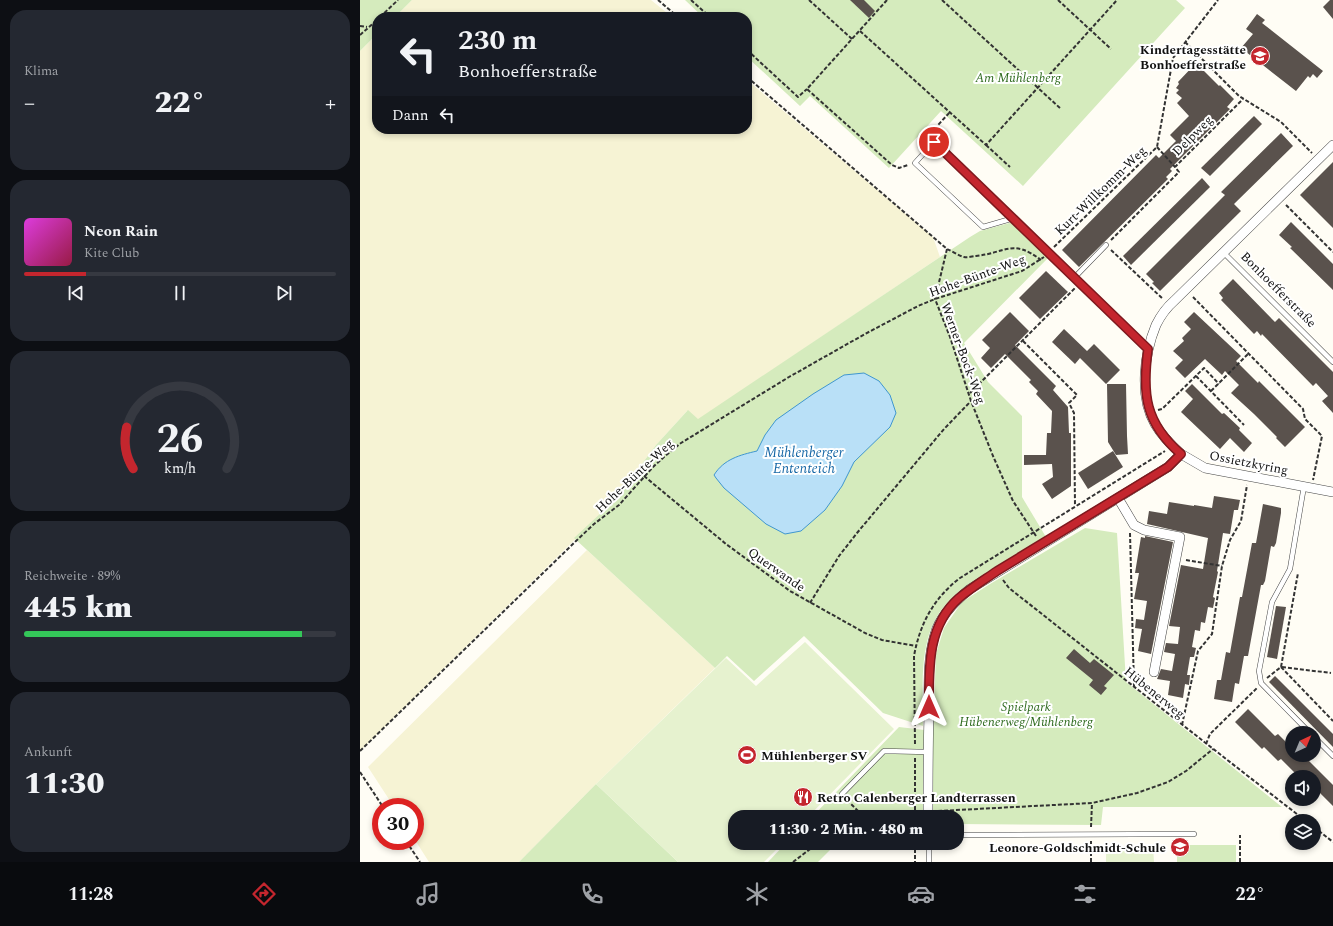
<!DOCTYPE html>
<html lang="de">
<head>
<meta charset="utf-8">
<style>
	body { margin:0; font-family:Spectral,serif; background:#242831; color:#f1f3f6; height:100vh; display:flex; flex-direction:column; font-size:15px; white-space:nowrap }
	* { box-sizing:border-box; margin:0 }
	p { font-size:13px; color:#9ea1a6 }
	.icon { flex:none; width:22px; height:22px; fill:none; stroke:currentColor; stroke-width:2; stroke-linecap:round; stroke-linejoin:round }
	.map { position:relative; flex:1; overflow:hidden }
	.panel { display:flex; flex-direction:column; gap:10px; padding:10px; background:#0d0f14; width:360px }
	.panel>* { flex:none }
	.guide { position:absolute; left:12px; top:12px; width:380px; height:122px; border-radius:16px; box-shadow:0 2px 6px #0003; background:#171b24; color:#f1f3f6; overflow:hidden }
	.needle { width:26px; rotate:44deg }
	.buttons { position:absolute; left:925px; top:726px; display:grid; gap:8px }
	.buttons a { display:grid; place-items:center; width:36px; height:36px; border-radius:50%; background:#171b24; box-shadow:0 2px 6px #0003; font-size:20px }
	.speed { position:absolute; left:12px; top:798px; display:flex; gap:8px; font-size:20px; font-weight:700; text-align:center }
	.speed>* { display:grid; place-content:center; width:52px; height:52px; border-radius:50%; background:#171b24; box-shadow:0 2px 6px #0003; line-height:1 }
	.speed .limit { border:6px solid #d22; background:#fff; color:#111 }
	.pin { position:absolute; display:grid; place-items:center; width:34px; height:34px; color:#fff; margin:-17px; border:2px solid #fff; border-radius:50%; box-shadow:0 1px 4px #0007 }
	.me { position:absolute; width:44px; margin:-22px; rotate:0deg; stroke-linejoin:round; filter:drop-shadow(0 0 3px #0008) }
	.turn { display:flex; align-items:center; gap:14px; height:84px; padding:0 20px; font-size:18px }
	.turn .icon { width:52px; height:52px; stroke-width:2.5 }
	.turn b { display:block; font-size:28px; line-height:34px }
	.then { display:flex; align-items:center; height:38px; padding:0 20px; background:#0003; gap:8px; font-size:15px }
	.big { font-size:30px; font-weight:800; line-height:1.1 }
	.panel .widget { flex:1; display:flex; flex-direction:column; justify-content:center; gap:6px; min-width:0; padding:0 14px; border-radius:16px; background:#242831 }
	.panel .dial { align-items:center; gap:0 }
	.dial svg { height:104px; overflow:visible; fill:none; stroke:#363941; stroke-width:7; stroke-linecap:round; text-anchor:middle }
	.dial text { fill:#f1f3f6; stroke:none }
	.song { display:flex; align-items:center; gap:12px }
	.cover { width:48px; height:48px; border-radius:6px; background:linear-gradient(135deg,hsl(300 70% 55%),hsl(340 70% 35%)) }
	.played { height:4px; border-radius:2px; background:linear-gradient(90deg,#c4262e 20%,#363941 20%) }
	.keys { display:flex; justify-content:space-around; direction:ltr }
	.heat { display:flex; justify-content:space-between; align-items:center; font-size:22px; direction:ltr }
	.charge { height:6px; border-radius:3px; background:linear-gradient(90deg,#34c759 89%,#363941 0) }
	.trip { position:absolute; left:368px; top:810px; width:236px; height:40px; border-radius:16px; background:#171b24; box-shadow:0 2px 6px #0003; font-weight:800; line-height:40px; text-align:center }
	.menu { display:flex; height:64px; justify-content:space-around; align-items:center; background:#090b0e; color:#9ea1a6 }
	.menu .icon { width:28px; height:28px }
	.menu .current { color:#c4262e }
	.menu b { font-size:18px; color:#f1f3f6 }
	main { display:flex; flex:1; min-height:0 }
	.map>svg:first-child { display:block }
</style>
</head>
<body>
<main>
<section class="panel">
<div class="widget"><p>Klima</p>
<div class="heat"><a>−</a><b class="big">22°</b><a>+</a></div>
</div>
<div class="widget">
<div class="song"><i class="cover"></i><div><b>Neon Rain</b><p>Kite Club</p></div></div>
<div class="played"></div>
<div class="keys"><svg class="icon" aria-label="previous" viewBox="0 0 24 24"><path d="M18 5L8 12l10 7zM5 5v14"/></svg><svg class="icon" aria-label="pause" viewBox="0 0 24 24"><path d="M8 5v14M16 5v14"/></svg><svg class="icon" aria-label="next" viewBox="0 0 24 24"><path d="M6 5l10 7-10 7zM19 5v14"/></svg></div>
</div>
<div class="widget dial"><svg viewBox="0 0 100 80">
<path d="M14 69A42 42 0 1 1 86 69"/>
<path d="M14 69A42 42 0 0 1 9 37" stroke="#c4262e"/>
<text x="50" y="56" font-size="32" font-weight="700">26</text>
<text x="50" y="72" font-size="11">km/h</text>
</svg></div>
<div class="widget"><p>Reichweite · 89%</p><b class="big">445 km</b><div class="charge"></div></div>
<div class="widget"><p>Ankunft</p><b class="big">11:30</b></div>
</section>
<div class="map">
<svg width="973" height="862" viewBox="0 0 973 862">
	<rect width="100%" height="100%" fill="#fffdf5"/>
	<g fill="#f6f3d4">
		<polygon points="52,0 291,0 312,17 35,17"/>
		<polygon points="17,34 17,129 387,129 387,80 573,237 580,257 338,420 327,411 296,445 255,500 0,751 0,51"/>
		<polygon points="227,550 355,668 236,784 159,862 69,862 55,840 55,807 34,807 8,767"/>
	</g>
	<g fill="#d5ebbd">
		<polygon points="0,0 52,0 35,17 17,17 17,34 0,51"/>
		<polygon points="325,0 816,0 825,8 663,186 581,111 529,168 450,96 440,106 387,57 387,17 343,17"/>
		<path d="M653,222l35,36 -84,85 24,39 34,34v81l24,40c-17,10 -33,20 -50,30 -34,21 -62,37 -70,80 -5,22 -3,55 -3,79l-40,-13 -79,-77 -50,45 -27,-25 -12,12 -141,-130 41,-38 41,-55 32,-35 10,9 272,-182 10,-6z"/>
		<polygon points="725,528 757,533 766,682 922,807 743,807 741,825 597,824 597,817 452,817 539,727 573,731 576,654 584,628 602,602 630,584"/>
		<polygon points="236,784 318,862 159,862"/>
		<polygon points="426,843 477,843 458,862 408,862"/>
		<rect x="817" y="845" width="59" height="17"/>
	</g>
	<g fill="#e6f2cf">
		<polygon points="445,642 534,729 448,817 375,817 375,843 423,843 404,862 318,862 236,784 366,658 396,686"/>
		<polygon points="746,846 793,846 794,862 746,862"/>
	</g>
	<path fill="#b9e0f7" stroke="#3f96cf" d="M504,373l15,8 11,14 6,18 -6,14 -36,35 -12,24 -17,24 -24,21 -16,3 -19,-10 -42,-36 -8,-10 -2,-3c10,-16 26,-20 43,-24l8,-16 11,-15 37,-26 31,-19z"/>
	<g fill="#5a524d">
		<polygon points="490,0 504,0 515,11 509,18"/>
		<polygon points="970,0 973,0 973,19 963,7"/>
		<polygon points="897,14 905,20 902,23 963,71 957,78 953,74 950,78 948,76 936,91 881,48 893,34 886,29"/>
		<polygon points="836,63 859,86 860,85 874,99 867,107 870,109 810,169 812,171 806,177 808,179 719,267 702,250 796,155 799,158 816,141 810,135 829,116 817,103 822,98 816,93 819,90 816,88 819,84 818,82"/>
		<polygon points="894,116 902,124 850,176 841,168"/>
		<polygon points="921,133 933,146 874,204 881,211 800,291 792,283 794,282 786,274 865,195 861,192"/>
		<polygon points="973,162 973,228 940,195"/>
		<polygon points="842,178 850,187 771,265 763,256"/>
		<polygon points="931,222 973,264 973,290 930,248 932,247 919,235"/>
		<polygon points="686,271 708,292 680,319 659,298"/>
		<polygon points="873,279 915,322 919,318 973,372 973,413 962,401 968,396 956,383 953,386 902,334 901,336 897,331 894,334 861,300 863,298 859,293"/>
		<polygon points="650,312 669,331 655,345 696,386 693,390 708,407 709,433 711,433 711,486 692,499 682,484 693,477 692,464 664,465 664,455 686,455 687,433 691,433 692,411 676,394 678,391 669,382 671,380 645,354 631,368 621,358 630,348 622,340"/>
		<polygon points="834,312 881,356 876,361 898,383 899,381 945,427 925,447 916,438 917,437 894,414 871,393 879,385 865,371 862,375 845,359 825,378 815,368 823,360 813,351 824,341 822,338 831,329 824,322"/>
		<polygon points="704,329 727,351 734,344 760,370 746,384 720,358 715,364 692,342"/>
		<polygon points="747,384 766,384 767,436 768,454 756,455 748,442"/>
		<polygon points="832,384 862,414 864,413 880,428 879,430 892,443 884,452 870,438 860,449 821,412 833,399 825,391"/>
		<polygon points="753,451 763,467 728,489 718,473"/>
		<polygon points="854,496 880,500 878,510 874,510 870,534 863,533 857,571 858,572 853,597 855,598 853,608 848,607 845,623 841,622 840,631 835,630 832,647 836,648 834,657 830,657 827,675 830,675 829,685 825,684 823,698 808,695 810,681 797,679 801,669 812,671 815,654 804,652 806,643 818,644 820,627 809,626 821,565 843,569 848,538 787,524 789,511 807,514 809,502 834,506 834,505 852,508"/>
		<polygon points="903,504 921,508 921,513 916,543 914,547 911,546 905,581 903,585 901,585 888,656 884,656 879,684 875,683 872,702 854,699 857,680 861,680 866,652 870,653 880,597 882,597 892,543 896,543"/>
		<polygon points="785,536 813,542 791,654 778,651 782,629 775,628 776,619 784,620 787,601 774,599 779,573 775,573 781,537 785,538"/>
		<polygon points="916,606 926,607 917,659 907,657"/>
		<polygon points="714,649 730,663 734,659 754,675 744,686 747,688 741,695 729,685 733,680 706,658"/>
		<polygon points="915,676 973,734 973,747 909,682"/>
		<polygon points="888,709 915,736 918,734 932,748 932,755 939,755 942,758 944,756 973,785 973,806 960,793 954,800 954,777 939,777 921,759 918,761 904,747 902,749 875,722"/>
	</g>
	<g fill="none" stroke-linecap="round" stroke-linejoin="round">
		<defs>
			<g id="service">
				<polyline points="654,218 623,227 555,163 574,142 788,349"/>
				<polyline points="864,253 973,362"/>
				<polyline points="714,278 746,245"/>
				<polyline points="944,486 930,569 912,602 899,671 901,683 950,733"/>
				<polyline points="954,737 973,756"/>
				<polyline points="482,794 524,751 568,752"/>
				<polyline points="597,835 834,834"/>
				<polyline points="569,843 569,862"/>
			</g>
			<g id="minor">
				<path d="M821,454c-10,-9 -19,-18 -26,-30 -16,-28 -11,-70 1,-99 4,-8 11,-18 18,-24l159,-156"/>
				<polyline points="758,498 774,525 784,530 820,537 794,672"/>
				<path d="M568,817c0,-35 0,-69 1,-104 0,-26 -2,-53 6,-79 5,-18 20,-33 35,-45l198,-122 13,-13 24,14 128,24"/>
			</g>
		</defs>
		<use href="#service" stroke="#444" stroke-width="5.5"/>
		<use href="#minor" stroke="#444" stroke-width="10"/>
		<g stroke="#333" stroke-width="2" stroke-dasharray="4 2" stroke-linecap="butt">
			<polyline points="298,0 318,17"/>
			<polyline points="331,0 350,17"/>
			<polyline points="449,0 492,39"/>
			<polyline points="527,0 447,89 532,165 539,168 548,165"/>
			<polyline points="582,0 701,109"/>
			<polyline points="698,0 751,49"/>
			<polyline points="20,17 38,0"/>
			<polyline points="0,26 7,27"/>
			<polyline points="500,31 626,145 757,0"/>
			<polyline points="0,35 17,20"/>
			<polyline points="825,42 879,96 921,122 952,153"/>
			<polyline points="387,50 438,97 447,89"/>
			<path d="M387,77l200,172c5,2 12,7 17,8 4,1 9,-1 12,-1 30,-3 36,-18 65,4"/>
			<polyline points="575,136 578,125 590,112"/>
			<polyline points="626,145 650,167"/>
			<polyline points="797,147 815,167"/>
			<polyline points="926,205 973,252"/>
			<polyline points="751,240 819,172 815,167 883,99"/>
			<polyline points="694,247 797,147 813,58 858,0"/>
			<polyline points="587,249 575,299 590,337 611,401 633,456 653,501 676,536"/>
			<polyline points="751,250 803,299"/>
			<polyline points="833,297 943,409 945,419 962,436 953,480"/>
			<polyline points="663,341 717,395 709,403 714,413 715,506"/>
			<polyline points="836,376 884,425"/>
			<polyline points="851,391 888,354"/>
			<polyline points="610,393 715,288"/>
			<polyline points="798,410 802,409 844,368 859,384"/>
			<polyline points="284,476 366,544 430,591 505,633 522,640 556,646"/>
			<polyline points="770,533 774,686"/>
			<polyline points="826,560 862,566"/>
			<path d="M643,580l6,8c99,78 197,156 297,233"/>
			<polyline points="450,603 479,556 497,533 584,429 611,401"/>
			<polyline points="921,667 973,721"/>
			<polyline points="922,667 971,673"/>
			<polyline points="907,678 921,667 938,573"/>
			<polyline points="822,725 838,651 852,634 862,566 870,540 881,521 887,485"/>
			<path d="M555,744l-1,-88c6,-33 20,-58 46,-78l205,-127"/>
			<polyline points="846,744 850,734 897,688"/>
			<polyline points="0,751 216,541 234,524 259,505 293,467 305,456 321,443 429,377 505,334 558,306 575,299 662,271 684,257"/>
			<polyline points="555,758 555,817"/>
			<polyline points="0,772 23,807"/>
			<polyline points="487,800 503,816"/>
			<polyline points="578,811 732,803 777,793 808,782 826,771 853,749"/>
			<polyline points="500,817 529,812 560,812"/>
			<polyline points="731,827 732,803"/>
			<polyline points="954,827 973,842"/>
			<polyline points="46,841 60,862"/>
			<polyline points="555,843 555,862"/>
			<polyline points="433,862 458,843"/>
			<polyline points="731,862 731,841"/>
			<polyline points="880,862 880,835"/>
		</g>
		<use href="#service" stroke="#fff" stroke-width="4.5"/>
		<use href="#minor" stroke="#fff" stroke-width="9"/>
	</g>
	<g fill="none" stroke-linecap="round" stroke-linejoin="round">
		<defs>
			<path id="route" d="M569,707c0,-39 -2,-81 30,-109 12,-10 25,-18 38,-27l171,-104 13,-13c-36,-31 -39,-60 -33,-105l-214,-207"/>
		</defs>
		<use href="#route" stroke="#7f191e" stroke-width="10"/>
		<use href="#route" stroke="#c4262e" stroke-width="7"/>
	</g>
	<defs>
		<symbol id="school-disc" viewBox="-11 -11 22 22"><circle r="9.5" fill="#c4262e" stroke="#fff"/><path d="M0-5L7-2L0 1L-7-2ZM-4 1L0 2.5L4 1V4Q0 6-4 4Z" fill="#fff"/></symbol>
		<symbol id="stadium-disc" viewBox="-11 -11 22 22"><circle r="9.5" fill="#c4262e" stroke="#fff"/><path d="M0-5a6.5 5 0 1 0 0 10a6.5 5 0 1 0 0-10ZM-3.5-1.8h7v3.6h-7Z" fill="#fff"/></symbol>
		<symbol id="restaurant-disc" viewBox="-11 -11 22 22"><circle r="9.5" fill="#c4262e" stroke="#fff"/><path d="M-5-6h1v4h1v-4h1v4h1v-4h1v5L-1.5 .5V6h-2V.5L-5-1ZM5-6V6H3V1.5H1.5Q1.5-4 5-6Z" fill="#fff"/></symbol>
	</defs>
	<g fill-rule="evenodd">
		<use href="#school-disc" x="889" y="45" width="22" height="22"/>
		<use href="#stadium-disc" x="376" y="744" width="22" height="22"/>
		<use href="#restaurant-disc" x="432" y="786" width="22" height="22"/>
		<use href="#school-disc" x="809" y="836" width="22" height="22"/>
	</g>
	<g text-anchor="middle" stroke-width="4" stroke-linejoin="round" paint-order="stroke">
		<g font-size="13" font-weight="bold" fill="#111" stroke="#fff" text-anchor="end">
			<text x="886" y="54">Kindertagesstätte<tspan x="886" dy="15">Bonhoefferstraße</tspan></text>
			<text x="401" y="760" text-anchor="start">Mühlenberger SV</text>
			<text x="457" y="802" text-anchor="start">Retro Calenberger Landterrassen</text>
			<text x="806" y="852">Leonore-Goldschmidt-Schule</text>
		</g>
		<g font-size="13" font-style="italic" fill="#2f6b1f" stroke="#fff">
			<text x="658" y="82">Am Mühlenberg</text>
			<text x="666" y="711">Spielpark<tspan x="666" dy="15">Hübenerweg/Mühlenberg</tspan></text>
		</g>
		<g font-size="13" fill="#111" stroke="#fff">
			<text transform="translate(832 135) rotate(-45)" y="5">Delpweg</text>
			<text transform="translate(740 190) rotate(-44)" y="5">Kurt-Willkomm-Weg</text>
			<text transform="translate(617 275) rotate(-20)" y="5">Hohe-Bünte-Weg</text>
			<text transform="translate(919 289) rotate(45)" y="5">Bonhoefferstraße</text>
			<text transform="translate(604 353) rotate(70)" y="5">Werner-Bock-Weg</text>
			<text transform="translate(889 462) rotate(11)" y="5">Ossietzkyring</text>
			<text transform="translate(274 475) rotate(-43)" y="5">Hohe-Bünte-Weg</text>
			<text transform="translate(417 569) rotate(35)" y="5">Querwande</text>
			<text transform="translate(795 692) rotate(39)" y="5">Hübenerweg</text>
		</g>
		<g font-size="14" font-style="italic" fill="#1768a6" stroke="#fff">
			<text x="444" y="457">Mühlenberger<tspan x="444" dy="16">Ententeich</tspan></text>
		</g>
	</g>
</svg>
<div class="buttons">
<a><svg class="needle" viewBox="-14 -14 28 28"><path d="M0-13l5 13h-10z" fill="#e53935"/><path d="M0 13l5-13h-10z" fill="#9ea1a6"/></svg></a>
<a><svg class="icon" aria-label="sound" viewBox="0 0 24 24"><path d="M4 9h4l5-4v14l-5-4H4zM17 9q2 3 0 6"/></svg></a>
<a><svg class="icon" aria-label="layers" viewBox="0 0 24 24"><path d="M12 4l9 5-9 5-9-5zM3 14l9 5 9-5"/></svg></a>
</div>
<div class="speed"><div class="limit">30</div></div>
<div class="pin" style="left:574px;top:142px;background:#d93025"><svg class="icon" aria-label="arrive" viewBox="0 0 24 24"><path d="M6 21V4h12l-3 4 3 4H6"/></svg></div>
<svg class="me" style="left:569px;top:707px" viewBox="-20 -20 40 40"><path d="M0-17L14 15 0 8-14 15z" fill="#c4262e" stroke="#fff" stroke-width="4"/></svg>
<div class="trip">11:30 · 2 Min. · 480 m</div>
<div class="guide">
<div class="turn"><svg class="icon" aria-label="left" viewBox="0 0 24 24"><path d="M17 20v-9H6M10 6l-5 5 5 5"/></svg><div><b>230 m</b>Bonhoefferstraße</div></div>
<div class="then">Dann<svg class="icon" aria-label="left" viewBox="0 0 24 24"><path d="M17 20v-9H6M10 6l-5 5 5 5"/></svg></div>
</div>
</div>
</main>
<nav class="menu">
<b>11:28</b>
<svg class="icon current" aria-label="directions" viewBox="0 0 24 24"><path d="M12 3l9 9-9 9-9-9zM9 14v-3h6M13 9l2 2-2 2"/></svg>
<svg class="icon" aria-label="music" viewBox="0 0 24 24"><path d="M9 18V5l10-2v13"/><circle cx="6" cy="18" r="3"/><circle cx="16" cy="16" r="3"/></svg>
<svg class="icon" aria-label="phone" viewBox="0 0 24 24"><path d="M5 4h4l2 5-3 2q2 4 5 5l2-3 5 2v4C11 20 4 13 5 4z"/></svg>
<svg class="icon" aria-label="climate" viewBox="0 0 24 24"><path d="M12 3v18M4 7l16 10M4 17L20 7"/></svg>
<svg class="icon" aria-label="car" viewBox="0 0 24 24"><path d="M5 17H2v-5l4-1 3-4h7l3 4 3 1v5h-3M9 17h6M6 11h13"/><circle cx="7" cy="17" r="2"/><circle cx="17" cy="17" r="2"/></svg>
<svg class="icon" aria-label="filters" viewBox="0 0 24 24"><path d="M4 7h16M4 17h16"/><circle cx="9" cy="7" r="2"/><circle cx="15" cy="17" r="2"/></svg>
<b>22°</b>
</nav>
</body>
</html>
